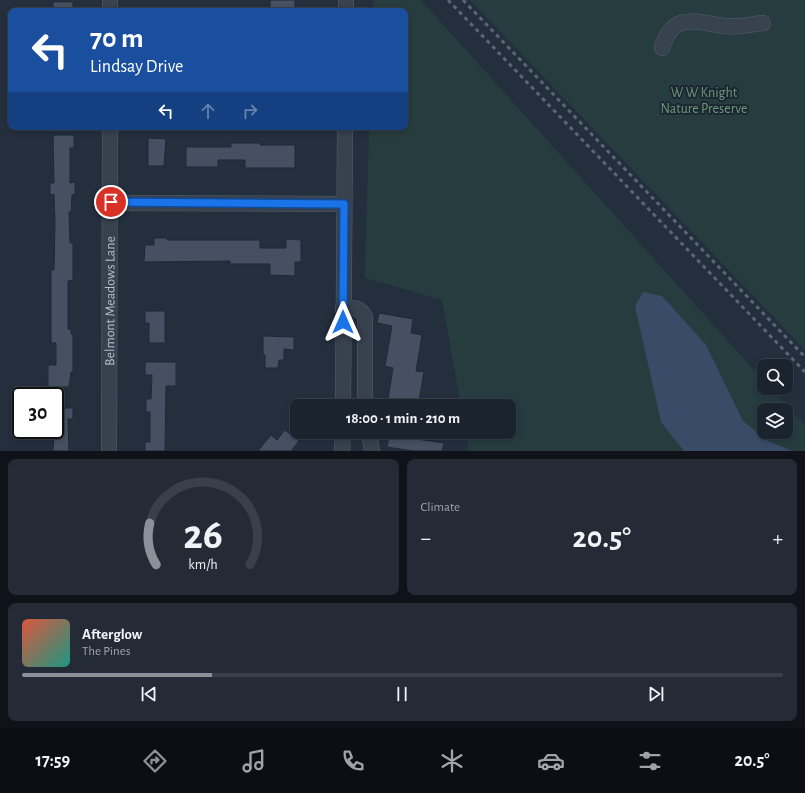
<!DOCTYPE html>
<html lang="en">
<head>
<meta charset="utf-8">
<style>
	body { margin:0; font-family:"Alegreya Sans",sans-serif; background:#242b36; color:#f1f3f6; height:100vh; display:flex; flex-direction:column; font-size:15px; white-space:nowrap }
	* { box-sizing:border-box; margin:0 }
	p { font-size:13px; color:#a0a4aa }
	.icon { flex:none; width:22px; height:22px; fill:none; stroke:currentColor; stroke-width:2; stroke-linecap:round; stroke-linejoin:round }
	.map { position:relative; height:451px; overflow:hidden }
	.details { display:flex; flex-direction:column; gap:8px; padding:8px; background:#0f1319; flex:1 }
	.details>* { flex:none }
	.guide { position:absolute; left:8px; top:8px; width:400px; height:122px; border-radius:8px; box-shadow:0 2px 6px #0003,0 0 0 1px #39404a; background:#1a4fa0; color:#fff; overflow:hidden }
	.controls { position:absolute; left:757px; top:359px; display:grid; gap:8px }
	.controls a { display:grid; place-items:center; width:36px; height:36px; border-radius:8px; background:#1b232e; box-shadow:0 2px 6px #0003,0 0 0 1px #39404a; font-size:20px }
	.speed { position:absolute; left:12px; top:387px; display:flex; gap:8px; font-size:20px; font-weight:700; text-align:center }
	.speed>* { display:grid; place-content:center; width:52px; height:52px; border-radius:50%; background:#1b232e; box-shadow:0 2px 6px #0003,0 0 0 1px #39404a; line-height:1 }
	.speed .limit { border:2px solid #111; border-radius:6px; background:#fff; color:#111 }
	.pin { position:absolute; display:grid; place-items:center; width:34px; height:34px; color:#fff; margin:-17px; border:2px solid #fff; border-radius:50%; box-shadow:0 1px 4px #0007 }
	.me { position:absolute; width:44px; margin:-22px; rotate:0deg; stroke-linejoin:round; filter:drop-shadow(0 0 3px #0008) }
	.turn { display:flex; align-items:center; gap:14px; height:84px; padding:0 16px; font-size:18px }
	.turn .icon { width:52px; height:52px; stroke-width:2.5 }
	.turn b { display:block; font-size:28px; line-height:34px }
	.lanes { display:flex; align-items:center; height:38px; padding:0 16px; background:#0003; justify-content:center; gap:20px; direction:ltr }
	.lanes .off { opacity:.35 }
	.big { font-size:30px; font-weight:700; line-height:1.1 }
	.details .tile { flex:1; display:flex; flex-direction:column; justify-content:center; gap:6px; min-width:0; padding:0 14px; border-radius:8px; background:#242b36 }
	.details .dial { align-items:center; gap:0 }
	.dial svg { height:104px; overflow:visible; fill:none; stroke:#39404a; stroke-width:7; stroke-linecap:round; text-anchor:middle }
	.dial text { fill:#f1f3f6; stroke:none }
	.song { display:flex; align-items:center; gap:12px }
	.cover { width:48px; height:48px; border-radius:6px; background:linear-gradient(135deg,hsl(10 70% 55%),hsl(170 70% 35%)) }
	.played { height:4px; border-radius:2px; background:linear-gradient(90deg,#8c9099 25%,#39404a 25%) }
	.keys { display:flex; justify-content:space-around; direction:ltr }
	.heat { display:flex; justify-content:space-between; align-items:center; font-size:22px; direction:ltr }
	.details .tiles { flex:1; display:grid; gap:8px; grid-template-columns:1fr 1fr }
	.tile:last-child { grid-column:span 2 }
	.trip { position:absolute; left:290px; top:399px; width:226px; height:40px; border-radius:8px; background:#1b232e; box-shadow:0 2px 6px #0003,0 0 0 1px #39404a; font-weight:700; line-height:40px; text-align:center }
	.tabs { display:flex; height:64px; justify-content:space-around; align-items:center; background:#0b0e12; color:#a0a4aa }
	.tabs .icon { width:28px; height:28px }
	.tabs .active { color:#8c9099 }
	.tabs b { font-size:18px; color:#f1f3f6 }
	.map>svg:first-child { display:block }
</style>
</head>
<body>
<div class="map">
<svg width="805" height="451" viewBox="0 0 805 451">
	<rect width="100%" height="100%" fill="#242f3e"/>
	<g fill="#263c3f" fill-rule="evenodd">
		<path d="M373,0h48l343,381v7h7l34,38v25h-336l-3,-19h43v-26h-48l-19,-106 -77,-22 4,-151h36v-116h-32zM764,410h22v22h-22z"/>
		<polygon points="470,0 805,0 805,350"/>
	</g>
	<polygon fill="#394c67" points="643,292 662,296 706,345 743,421 768,441 792,451 684,451 661,422 635,306"/>
	<g fill="#455162" stroke="#1f2835">
		<rect x="270" y="0" width="25" height="10"/>
		<rect x="53" y="2" width="20" height="9"/>
		<polygon points="53,135 74,135 74,148 70,148 70,183 75,182 75,194 72,195 71,212 69,212 70,243 73,243 73,280 68,281 68,329 71,329 71,334 73,334 73,372 71,372 69,387 48,387 48,365 56,365 56,343 51,343 51,270 54,270 55,223 54,194 50,195 50,183 54,183"/>
		<polygon points="148,138 166,139 164,166 148,166"/>
		<polygon points="231,143 260,143 260,145 295,145 295,168 245,168 245,160 218,160 218,167 186,167 186,147 231,147"/>
		<polygon points="154,238 167,238 167,240 260,240 260,248 286,248 286,239 301,240 301,262 295,262 295,276 270,275 270,264 230,264 230,261 144,262 145,245 154,245"/>
		<polygon points="145,311 165,311 165,343 149,343 149,323 145,323"/>
		<polygon points="379,313 413,319 411,333 422,335 416,371 424,372 418,406 387,406 393,368 385,366 392,326 377,323"/>
		<polygon points="263,336 294,337 294,350 284,349 284,360 279,360 278,368 265,368 265,355 263,355"/>
		<polygon points="145,362 176,362 176,386 166,386 165,451 145,451 145,442 150,442 150,412 146,412 146,399 151,399 152,375 145,375"/>
		<polygon points="55,408 73,408 73,419 68,419 69,451 53,451"/>
		<polygon points="285,430 299,441 291,451 258,451 271,435 277,440"/>
		<polygon points="389,435 444,443 442,451 413,451 387,447"/>
	</g>
	<g fill="none" stroke-linecap="round" stroke-linejoin="round">
		<defs>
			<g id="minor">
				<polyline points="110,0 110,11"/>
				<polyline points="346,11 346,0"/>
				<path d="M662,48c11,-38 36,-25 64,-22 12,2 25,-2 37,-3"/>
				<polyline points="111,203 344,204"/>
				<path d="M343,308c11,0 17,-1 22,9v89"/>
				<polyline points="343,406 345,127"/>
				<polyline points="369,432 372,451"/>
				<path id="s1" d="M109,451l1,-324"/>
				<polyline points="342,451 343,432"/>
			</g>
		</defs>
		<use href="#minor" stroke="#565f6c" stroke-width="16"/>
		<use href="#minor" stroke="#38414e" stroke-width="15"/>
		<g stroke="#5a6575" stroke-width="3" stroke-dasharray="4 4" stroke-linecap="butt">
			<polyline points="448,0 805,372"/>
			<polyline points="463,0 805,357"/>
		</g>
	</g>
	<g fill="none" stroke-linecap="round" stroke-linejoin="round">
		<defs>
			<polyline id="route" points="111,202 344,204 343,322"/>
		</defs>
		<use href="#route" stroke="#114b97" stroke-width="10"/>
		<use href="#route" stroke="#1a73e8" stroke-width="7"/>
	</g>
	<g text-anchor="middle" stroke-width="4" stroke-linejoin="round" paint-order="stroke">
		<g font-size="14" fill="#6b9a76" stroke="#1d2633">
			<text x="704" y="97">W W Knight<tspan x="704" dy="16">Nature Preserve</tspan></text>
		</g>
		<g font-size="14" fill="#b4bcc9" stroke="#1d2633">
			<text dy="5" stroke="none"><textPath href="#s1" startOffset="150">Belmont Meadows Lane</textPath></text>
		</g>
	</g>
</svg>
<div class="controls">
<a><svg class="icon" aria-label="search" viewBox="0 0 24 24"><circle cx="10" cy="10" r="6"/><path d="M15 15l6 6"/></svg></a>
<a><svg class="icon" aria-label="layers" viewBox="0 0 24 24"><path d="M12 4l9 5-9 5-9-5zM3 14l9 5 9-5"/></svg></a>
</div>
<div class="speed"><div class="limit">30</div></div>
<div class="pin" style="left:111px;top:202px;background:#d93025"><svg class="icon" aria-label="arrive" viewBox="0 0 24 24"><path d="M6 21V4h12l-3 4 3 4H6"/></svg></div>
<svg class="me" style="left:343px;top:322px" viewBox="-20 -20 40 40"><path d="M0-17L14 15 0 8-14 15z" fill="#1a73e8" stroke="#fff" stroke-width="4"/></svg>
<div class="trip">18:00 · 1 min · 210 m</div>
<div class="guide">
<div class="turn"><svg class="icon" aria-label="left" viewBox="0 0 24 24"><path d="M17 20v-9H6M10 6l-5 5 5 5"/></svg><div><b>70 m</b>Lindsay Drive</div></div>
<div class="lanes"><svg class="icon" aria-label="left" viewBox="0 0 24 24"><path d="M17 20v-9H6M10 6l-5 5 5 5"/></svg><svg class="icon off" aria-label="ahead" viewBox="0 0 24 24"><path d="M12 20V5M6 11l6-6 6 6"/></svg><svg class="icon off" aria-label="right" viewBox="0 0 24 24"><path d="M7 20v-9h11M14 6l5 5-5 5"/></svg></div>
</div>
</div>
<section class="details">
<div class="tiles">
<div class="tile dial"><svg viewBox="0 0 100 80">
<path d="M14 69A42 42 0 1 1 86 69"/>
<path d="M14 69A42 42 0 0 1 9 37" stroke="#8c9099"/>
<text x="50" y="56" font-size="32" font-weight="700">26</text>
<text x="50" y="72" font-size="11">km/h</text>
</svg></div>
<div class="tile"><p>Climate</p>
<div class="heat"><a>−</a><b class="big">20.5°</b><a>+</a></div>
</div>
<div class="tile">
<div class="song"><i class="cover"></i><div><b>Afterglow</b><p>The Pines</p></div></div>
<div class="played"></div>
<div class="keys"><svg class="icon" aria-label="previous" viewBox="0 0 24 24"><path d="M18 5L8 12l10 7zM5 5v14"/></svg><svg class="icon" aria-label="pause" viewBox="0 0 24 24"><path d="M8 5v14M16 5v14"/></svg><svg class="icon" aria-label="next" viewBox="0 0 24 24"><path d="M6 5l10 7-10 7zM19 5v14"/></svg></div>
</div>
</div>
</section>
<nav class="tabs">
<b>17:59</b>
<svg class="icon active" aria-label="directions" viewBox="0 0 24 24"><path d="M12 3l9 9-9 9-9-9zM9 14v-3h6M13 9l2 2-2 2"/></svg>
<svg class="icon" aria-label="music" viewBox="0 0 24 24"><path d="M9 18V5l10-2v13"/><circle cx="6" cy="18" r="3"/><circle cx="16" cy="16" r="3"/></svg>
<svg class="icon" aria-label="phone" viewBox="0 0 24 24"><path d="M5 4h4l2 5-3 2q2 4 5 5l2-3 5 2v4C11 20 4 13 5 4z"/></svg>
<svg class="icon" aria-label="climate" viewBox="0 0 24 24"><path d="M12 3v18M4 7l16 10M4 17L20 7"/></svg>
<svg class="icon" aria-label="car" viewBox="0 0 24 24"><path d="M5 17H2v-5l4-1 3-4h7l3 4 3 1v5h-3M9 17h6M6 11h13"/><circle cx="7" cy="17" r="2"/><circle cx="17" cy="17" r="2"/></svg>
<svg class="icon" aria-label="filters" viewBox="0 0 24 24"><path d="M4 7h16M4 17h16"/><circle cx="9" cy="7" r="2"/><circle cx="15" cy="17" r="2"/></svg>
<b>20.5°</b>
</nav>
</body>
</html>
